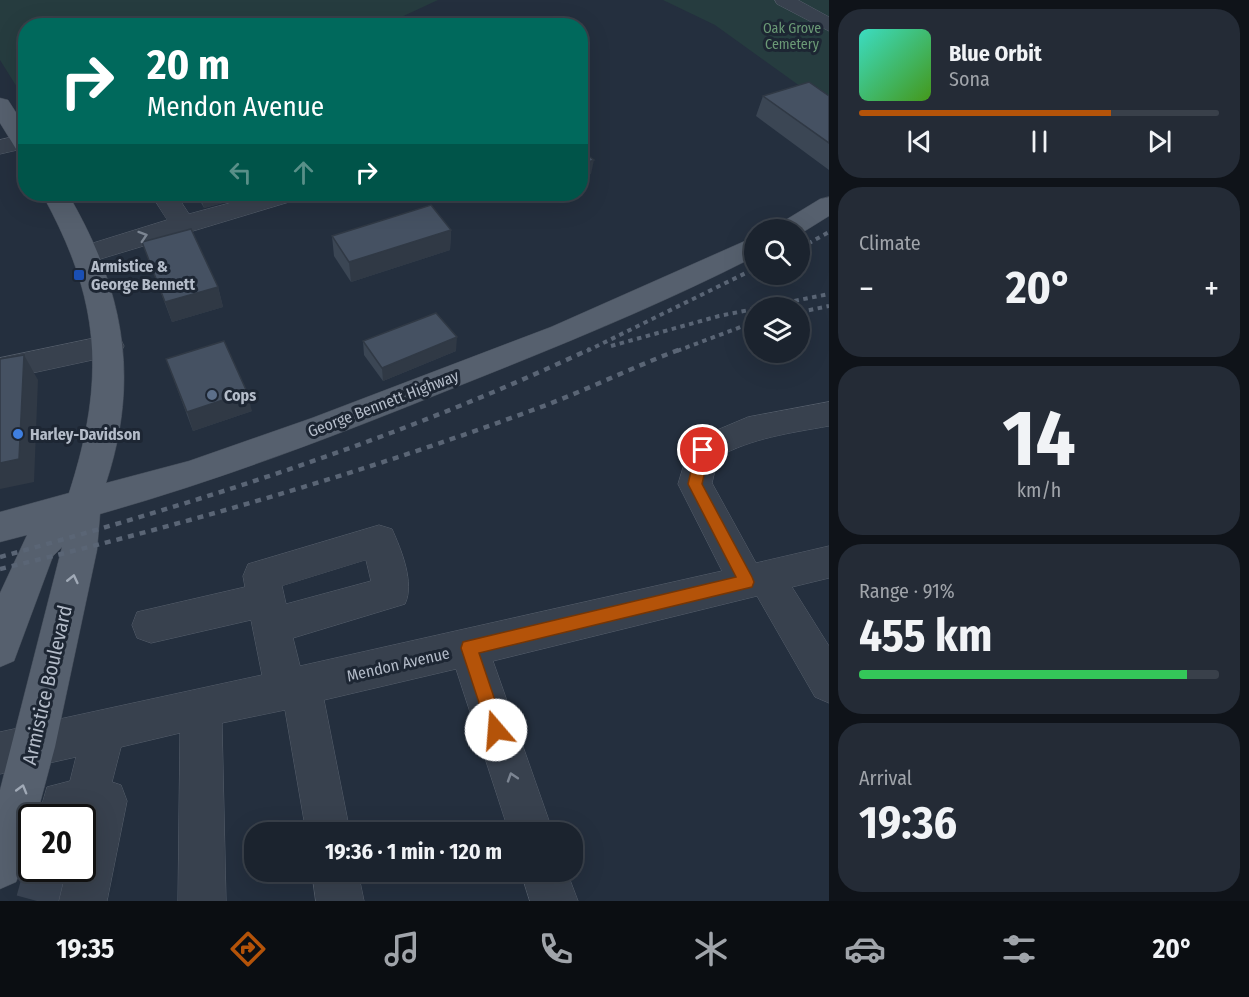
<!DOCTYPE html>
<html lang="en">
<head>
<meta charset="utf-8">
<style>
	body { margin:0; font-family:"Fira Sans Condensed",sans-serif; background:#242b36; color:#f1f3f6; height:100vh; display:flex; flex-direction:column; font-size:22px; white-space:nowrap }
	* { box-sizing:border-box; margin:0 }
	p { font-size:20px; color:#a0a4aa }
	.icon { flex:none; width:33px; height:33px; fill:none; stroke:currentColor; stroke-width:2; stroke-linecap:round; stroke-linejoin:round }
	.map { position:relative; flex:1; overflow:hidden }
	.panel { display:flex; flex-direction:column; gap:9px; padding:9px; background:#0f1319; width:420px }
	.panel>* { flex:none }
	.top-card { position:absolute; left:18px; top:18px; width:570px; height:183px; border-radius:24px; box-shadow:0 6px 24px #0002,0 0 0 2px #39404a; background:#00695c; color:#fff; overflow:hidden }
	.fabs { position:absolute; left:744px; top:219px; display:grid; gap:12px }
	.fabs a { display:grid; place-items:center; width:66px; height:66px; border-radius:50%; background:#1b232e; box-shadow:0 6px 24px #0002,0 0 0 2px #39404a; font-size:30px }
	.speed { position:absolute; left:18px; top:804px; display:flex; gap:12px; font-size:30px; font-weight:700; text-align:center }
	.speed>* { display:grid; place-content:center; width:78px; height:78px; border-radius:50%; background:#1b232e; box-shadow:0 6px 24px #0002,0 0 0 2px #39404a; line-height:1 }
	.speed .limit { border:3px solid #111; border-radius:9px; background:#fff; color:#111 }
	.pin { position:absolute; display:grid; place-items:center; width:51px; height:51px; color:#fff; margin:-26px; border:3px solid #fff; border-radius:50%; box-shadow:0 2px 6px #0007 }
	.me { position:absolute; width:66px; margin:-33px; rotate:342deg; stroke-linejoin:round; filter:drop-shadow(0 0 4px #0008) }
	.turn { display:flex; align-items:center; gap:21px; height:126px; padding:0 30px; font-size:27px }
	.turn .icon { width:78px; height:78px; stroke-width:2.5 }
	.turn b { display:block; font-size:42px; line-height:51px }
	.lanes { display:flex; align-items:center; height:57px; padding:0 30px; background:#0003; justify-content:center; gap:30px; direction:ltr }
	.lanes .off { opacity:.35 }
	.big { font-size:45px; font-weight:700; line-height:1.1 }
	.panel .widget { flex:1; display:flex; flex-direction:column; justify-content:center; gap:9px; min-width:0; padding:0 21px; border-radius:24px; background:#242b36 }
	.panel .dial { align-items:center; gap:0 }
	.dial b { font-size:78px; line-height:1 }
	.song { display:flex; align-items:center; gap:18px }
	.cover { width:72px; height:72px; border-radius:9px; background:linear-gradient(135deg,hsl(170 70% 55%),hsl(100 70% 35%)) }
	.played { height:6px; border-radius:3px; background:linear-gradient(90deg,#b45309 70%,#39404a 70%) }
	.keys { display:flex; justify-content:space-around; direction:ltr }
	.heat { display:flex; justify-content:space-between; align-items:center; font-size:33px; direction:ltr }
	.charge { height:9px; border-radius:4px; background:linear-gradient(90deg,#34c759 91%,#39404a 0) }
	.trip { position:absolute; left:244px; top:822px; width:339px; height:60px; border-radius:24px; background:#1b232e; box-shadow:0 6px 24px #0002,0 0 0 2px #39404a; font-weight:700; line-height:60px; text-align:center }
	.tab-bar { display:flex; height:96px; justify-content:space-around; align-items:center; background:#0b0e12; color:#a0a4aa }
	.tab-bar .icon { width:42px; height:42px }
	.tab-bar .active { color:#b45309 }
	.tab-bar b { font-size:27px; color:#f1f3f6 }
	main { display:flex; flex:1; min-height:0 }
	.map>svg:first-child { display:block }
</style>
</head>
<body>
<main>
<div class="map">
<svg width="829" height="901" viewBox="0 0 829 901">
	<rect width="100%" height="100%" fill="#242f3e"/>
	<g fill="#263c3f">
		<polygon points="0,0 438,0 384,25 26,26 25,100 0,60"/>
		<polygon points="663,0 829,0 829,107 715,25"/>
	</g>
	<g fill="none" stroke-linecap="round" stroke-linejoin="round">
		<polyline stroke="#3a4453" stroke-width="42" stroke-dasharray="42 21" stroke-linecap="butt" points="37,901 46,868"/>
		<defs>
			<g id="minor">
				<polygon points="775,0 798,0 829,17 829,31 777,4"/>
				<polygon points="26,134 26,148 0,154 0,140"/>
				<polygon points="151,194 176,194 189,214 263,194 303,194 299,199 97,260 87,263 77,260 74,254 77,248 167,220"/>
				<polygon points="109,335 120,338 124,346 120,354 0,380 0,358"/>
				<path d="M829,402v24c-39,7 -77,12 -111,31l-6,26 44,80 73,-17v32l-37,9 37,59v57l-14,-6 -58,-101 -264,65 60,171h-44l-53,-163 -132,31 26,132h-44l-21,-122 -63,13 4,178h-48l2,-168 -59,14 -9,35 9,3 6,16 -20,100h-48l8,-33h15v-50h-44l9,-31 23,-6 6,-24 -76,17v-42l262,-57 -11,-55 -100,23 -14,-5 -5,-13 5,-13 108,-25 -2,-11 5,-12 131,-39 13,4c9,20 23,54 13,75l-112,34 7,28 422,-95 -44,-87 13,-43 57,-24zM366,560l5,21 -85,23 -4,-18z"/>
				<polygon points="312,872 358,872 364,901 316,901"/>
				<polygon points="521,872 567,872 578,901 530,901"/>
			</g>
			<g id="major">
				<polygon points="0,98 8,100 26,128 26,154 18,152 0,123"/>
				<path d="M42,194h26c55,94 73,183 38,289l83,-22 123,-43 239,-91 203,-90v20c-98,50 -200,91 -303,132 -116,47 -231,91 -351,125l-3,36 -42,197 -19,71h-4c0,22 -7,43 -16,64l-16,7v-99l62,-243 -9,9 -39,105 -14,6v-74l27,-58 -27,7v-30l69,-19c37,-114 32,-193 -27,-299z"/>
				<polygon points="829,197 829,216 800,234 800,230 775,230 779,224 820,199"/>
			</g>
		</defs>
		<use href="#minor" stroke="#565f6c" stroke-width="1"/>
		<use href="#major" stroke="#414a57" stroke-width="1"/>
		<use href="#minor" fill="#38414e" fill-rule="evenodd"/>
		<use href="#major" fill="#56606e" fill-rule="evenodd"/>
		<g stroke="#5a6575" stroke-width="4" stroke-dasharray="4.5 4.5" stroke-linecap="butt">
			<polyline points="800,248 829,232"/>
			<polyline points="800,312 829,306"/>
			<polyline points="611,346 719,316 829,294"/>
			<polyline points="587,351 754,269"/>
			<polyline points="677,351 754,322"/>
		</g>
		<g stroke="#5a6575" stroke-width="4.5" stroke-dasharray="6 6" stroke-linecap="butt">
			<path d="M0,557c201,-55 401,-119 590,-208"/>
			<path d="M0,569c179,-43 357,-94 530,-158 51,-18 100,-43 151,-62"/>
		</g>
	</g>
	<g fill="#3b4654">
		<polygon points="763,96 829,96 829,170 756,116"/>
		<polygon points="196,194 256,194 204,208"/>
		<polygon points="497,194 520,194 503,200"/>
		<polygon points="451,230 450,250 351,282 334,256 332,236"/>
		<polygon points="142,242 218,287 223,307 172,322"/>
		<polygon points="363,341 456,351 383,381 364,355"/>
		<polygon points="166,359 252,411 193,431"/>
	</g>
	<g fill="#303945">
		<polygon points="594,160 591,174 580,178 580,165"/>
		<polygon points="200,194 256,194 204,208"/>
		<polygon points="504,194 520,194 503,200"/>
		<polygon points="451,230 450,250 351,282 349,262"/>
		<polygon points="218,287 223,307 172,322 165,302"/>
		<polygon points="457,337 456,351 383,381 382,368"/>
		<polygon points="24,355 38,380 34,482 0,489 0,463"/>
		<polygon points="247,392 252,411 193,431 187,412"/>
	</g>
	<g fill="#455162" stroke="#303945" stroke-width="1.5">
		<polygon points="809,82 829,96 829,143 763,96"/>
		<polygon points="580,150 594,160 580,165"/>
		<polygon points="431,205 451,230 349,262 332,236"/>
		<polygon points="191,229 218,287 165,302 142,242"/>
		<polygon points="436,313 457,337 382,368 363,341"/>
		<polygon points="224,341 247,392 187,412 166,359"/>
		<polygon points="24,355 19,459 0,463 0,359"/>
	</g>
	<defs><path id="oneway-chevron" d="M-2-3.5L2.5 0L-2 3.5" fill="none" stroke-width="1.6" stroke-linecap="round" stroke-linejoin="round" transform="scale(1.5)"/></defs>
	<g stroke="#7c8592">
		<use href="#oneway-chevron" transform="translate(143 236) rotate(-18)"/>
		<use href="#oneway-chevron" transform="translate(512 777) rotate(-108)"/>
	</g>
	<g stroke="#a1aab7">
		<use href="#oneway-chevron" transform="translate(73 579) rotate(-77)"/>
		<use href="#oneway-chevron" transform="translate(22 789) rotate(-74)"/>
	</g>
	<polygon fill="#b45309" stroke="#753606" stroke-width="1.5" points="703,444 710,450 702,484 752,577 754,582 752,587 479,653 505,730 503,736 496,739 490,736 461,648 463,642 736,577 688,484 696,450"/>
	<rect fill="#1a4fb4" stroke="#1d2633" stroke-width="2" x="73" y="269" width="12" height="12" rx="3"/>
	<circle fill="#5c6f8a" stroke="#1d2633" stroke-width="2" cx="212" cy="395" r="6"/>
	<circle fill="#3f7fe0" stroke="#1d2633" stroke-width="2" cx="18" cy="434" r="6"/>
	<g text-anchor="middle" stroke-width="6" stroke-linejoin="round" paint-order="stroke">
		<g font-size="14" fill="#6b9a76" stroke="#1d2633">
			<text x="792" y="33">Oak Grove<tspan x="792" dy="16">Cemetery</tspan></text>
		</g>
		<g font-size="16" font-weight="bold" fill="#b4bcc9" stroke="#1d2633" text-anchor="start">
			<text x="91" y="272">Armistice &amp;<tspan x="91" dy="18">George Bennett</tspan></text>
			<text x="224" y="401">Cops</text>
			<text x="30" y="440">Harley-Davidson</text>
		</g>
		<g font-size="16" fill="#b4bcc9" stroke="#1d2633">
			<text transform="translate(383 403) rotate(-21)" y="6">George Bennett Highway</text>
			<text transform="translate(398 664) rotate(-13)" y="6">Mendon Avenue</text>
		</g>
		<g font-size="20" fill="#b4bcc9" stroke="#1d2633">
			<text transform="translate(47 685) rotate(-77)" y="7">Armistice Boulevard</text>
		</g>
	</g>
</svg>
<div class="fabs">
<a><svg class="icon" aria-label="search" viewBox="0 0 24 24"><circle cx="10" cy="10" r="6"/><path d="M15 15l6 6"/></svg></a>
<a><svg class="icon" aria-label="layers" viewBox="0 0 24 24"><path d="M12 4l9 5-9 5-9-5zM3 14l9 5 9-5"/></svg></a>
</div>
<div class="speed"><div class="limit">20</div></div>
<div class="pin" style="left:703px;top:450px;background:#d93025"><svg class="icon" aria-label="arrive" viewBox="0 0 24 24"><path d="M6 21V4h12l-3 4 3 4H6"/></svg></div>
<svg class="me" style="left:496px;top:730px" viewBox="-20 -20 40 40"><circle r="19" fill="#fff"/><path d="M0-13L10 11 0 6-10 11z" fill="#b45309"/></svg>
<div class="trip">19:36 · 1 min · 120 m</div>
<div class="top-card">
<div class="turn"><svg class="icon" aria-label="right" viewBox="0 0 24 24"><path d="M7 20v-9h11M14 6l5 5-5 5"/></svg><div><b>20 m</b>Mendon Avenue</div></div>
<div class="lanes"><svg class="icon off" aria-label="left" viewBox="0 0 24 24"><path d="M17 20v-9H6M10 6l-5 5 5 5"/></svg><svg class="icon off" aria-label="ahead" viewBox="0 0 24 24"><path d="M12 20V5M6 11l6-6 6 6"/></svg><svg class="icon" aria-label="right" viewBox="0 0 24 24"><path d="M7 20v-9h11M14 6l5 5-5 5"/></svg></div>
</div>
</div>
<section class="panel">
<div class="widget">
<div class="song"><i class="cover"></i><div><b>Blue Orbit</b><p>Sona</p></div></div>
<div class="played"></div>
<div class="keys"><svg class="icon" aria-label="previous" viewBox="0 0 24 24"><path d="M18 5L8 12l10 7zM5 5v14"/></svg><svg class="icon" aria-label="pause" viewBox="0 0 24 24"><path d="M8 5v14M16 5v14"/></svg><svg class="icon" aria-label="next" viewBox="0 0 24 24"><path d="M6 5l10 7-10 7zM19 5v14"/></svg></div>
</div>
<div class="widget"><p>Climate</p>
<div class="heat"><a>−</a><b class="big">20°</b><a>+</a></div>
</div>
<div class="widget dial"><b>14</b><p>km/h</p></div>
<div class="widget"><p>Range · 91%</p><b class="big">455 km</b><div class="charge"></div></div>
<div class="widget"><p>Arrival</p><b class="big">19:36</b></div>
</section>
</main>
<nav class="tab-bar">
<b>19:35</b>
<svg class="icon active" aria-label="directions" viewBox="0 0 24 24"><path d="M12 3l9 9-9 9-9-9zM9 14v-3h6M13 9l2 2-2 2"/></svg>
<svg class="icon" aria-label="music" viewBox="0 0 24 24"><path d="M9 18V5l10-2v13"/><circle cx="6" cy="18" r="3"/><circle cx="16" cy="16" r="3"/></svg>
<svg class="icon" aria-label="phone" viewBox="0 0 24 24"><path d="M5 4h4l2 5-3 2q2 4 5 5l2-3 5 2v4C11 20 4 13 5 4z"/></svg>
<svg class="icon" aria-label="climate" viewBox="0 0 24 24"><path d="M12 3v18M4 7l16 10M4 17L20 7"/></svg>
<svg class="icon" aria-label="car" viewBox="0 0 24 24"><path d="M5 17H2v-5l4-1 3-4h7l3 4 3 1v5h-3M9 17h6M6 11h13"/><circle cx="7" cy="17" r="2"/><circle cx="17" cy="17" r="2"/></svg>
<svg class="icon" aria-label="filters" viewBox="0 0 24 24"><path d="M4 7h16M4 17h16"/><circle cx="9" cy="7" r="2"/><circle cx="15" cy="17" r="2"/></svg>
<b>20°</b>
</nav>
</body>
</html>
